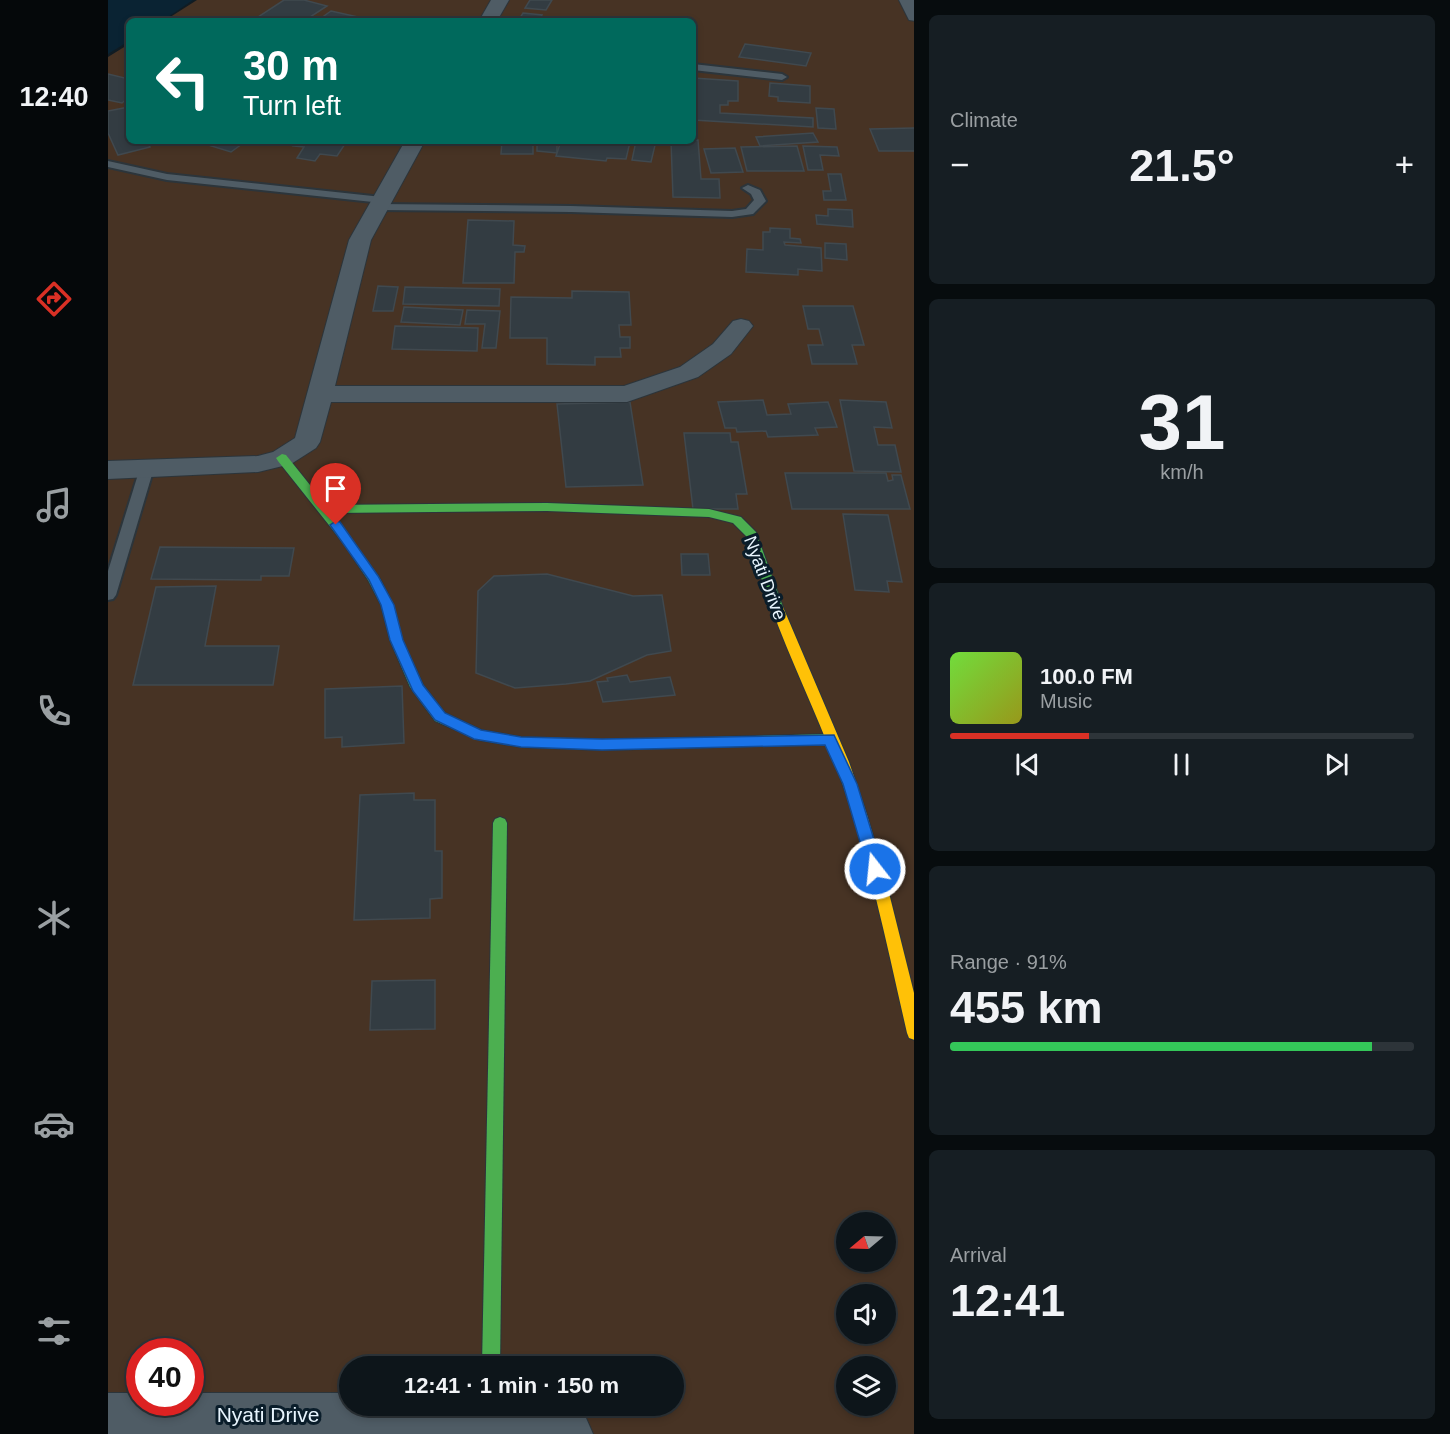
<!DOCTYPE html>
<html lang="en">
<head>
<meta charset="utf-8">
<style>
	body { margin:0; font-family:Arial,sans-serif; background:#161e23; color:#f1f3f6; height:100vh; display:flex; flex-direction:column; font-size:22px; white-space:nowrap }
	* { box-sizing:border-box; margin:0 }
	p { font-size:20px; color:#9a9fa2 }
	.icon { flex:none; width:33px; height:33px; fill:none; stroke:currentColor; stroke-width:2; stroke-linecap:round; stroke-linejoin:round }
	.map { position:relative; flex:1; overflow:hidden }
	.details { display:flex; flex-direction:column; gap:15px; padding:15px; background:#070c0e; width:536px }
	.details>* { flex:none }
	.hud { position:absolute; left:18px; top:18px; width:570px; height:126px; border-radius:9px; box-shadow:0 3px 9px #0003,0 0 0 2px #2d3439; background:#00695c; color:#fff; overflow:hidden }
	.needle { width:39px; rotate:251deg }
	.buttons { position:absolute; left:728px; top:1212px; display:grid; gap:12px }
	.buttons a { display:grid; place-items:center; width:60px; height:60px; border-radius:50%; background:#0d151a; box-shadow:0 3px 9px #0003,0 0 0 2px #2d3439; font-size:30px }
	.speed { position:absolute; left:18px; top:1338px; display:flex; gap:12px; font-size:30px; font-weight:700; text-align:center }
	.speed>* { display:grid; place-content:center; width:78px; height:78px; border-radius:50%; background:#0d151a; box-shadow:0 3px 9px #0003,0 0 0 2px #2d3439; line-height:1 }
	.speed .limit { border:9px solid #d22; background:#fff; color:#111 }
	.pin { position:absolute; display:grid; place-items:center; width:51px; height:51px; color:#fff; margin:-62px -26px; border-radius:50% 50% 50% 0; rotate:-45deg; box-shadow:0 0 6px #0007 }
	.pin .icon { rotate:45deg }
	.me { position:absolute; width:66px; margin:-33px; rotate:344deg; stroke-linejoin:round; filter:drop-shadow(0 0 4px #0008) }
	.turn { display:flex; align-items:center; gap:21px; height:126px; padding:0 18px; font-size:27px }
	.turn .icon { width:78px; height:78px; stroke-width:2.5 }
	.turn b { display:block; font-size:42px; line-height:51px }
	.big { font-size:45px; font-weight:800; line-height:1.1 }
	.details .widget { flex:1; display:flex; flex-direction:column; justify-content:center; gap:9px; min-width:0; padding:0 21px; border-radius:9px; background:#161e23 }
	.details .dial { align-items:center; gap:0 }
	.dial b { font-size:78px; line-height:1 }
	.song { display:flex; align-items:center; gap:18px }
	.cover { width:72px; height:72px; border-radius:9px; background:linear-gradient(135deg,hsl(100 70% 55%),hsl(60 70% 35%)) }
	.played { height:6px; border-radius:3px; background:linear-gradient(90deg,#d93025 30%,#2d3439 30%) }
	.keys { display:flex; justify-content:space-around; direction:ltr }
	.heat { display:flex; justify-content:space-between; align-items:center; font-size:33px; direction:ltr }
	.charge { height:9px; border-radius:4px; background:linear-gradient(90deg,#34c759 91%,#2d3439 0) }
	.trip { position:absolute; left:231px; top:1356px; width:345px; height:60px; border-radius:30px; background:#0d151a; box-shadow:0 3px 9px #0003,0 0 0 2px #2d3439; font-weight:800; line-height:60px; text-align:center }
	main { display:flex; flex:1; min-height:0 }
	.menu { display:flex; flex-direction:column; width:108px; justify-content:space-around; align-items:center; background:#05080a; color:#9a9fa2 }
	.menu .icon { width:42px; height:42px }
	.menu .current { color:#d93025 }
	.menu b { font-size:27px; color:#f1f3f6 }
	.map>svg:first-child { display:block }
</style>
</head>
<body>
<main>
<nav class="menu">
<b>12:40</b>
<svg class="icon current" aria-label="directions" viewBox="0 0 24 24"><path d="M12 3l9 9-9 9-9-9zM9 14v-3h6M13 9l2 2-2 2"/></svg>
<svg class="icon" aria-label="music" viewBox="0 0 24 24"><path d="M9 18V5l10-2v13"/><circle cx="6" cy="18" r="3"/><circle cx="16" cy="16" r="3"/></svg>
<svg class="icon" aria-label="phone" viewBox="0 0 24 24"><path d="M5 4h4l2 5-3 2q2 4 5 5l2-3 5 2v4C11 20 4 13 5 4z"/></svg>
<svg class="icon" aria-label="climate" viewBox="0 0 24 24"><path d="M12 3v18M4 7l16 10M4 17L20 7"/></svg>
<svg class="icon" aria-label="car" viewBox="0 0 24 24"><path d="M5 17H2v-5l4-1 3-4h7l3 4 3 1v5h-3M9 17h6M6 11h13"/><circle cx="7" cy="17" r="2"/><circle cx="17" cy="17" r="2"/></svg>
<svg class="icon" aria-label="filters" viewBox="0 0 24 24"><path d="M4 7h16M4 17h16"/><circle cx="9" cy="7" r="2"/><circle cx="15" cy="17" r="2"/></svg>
</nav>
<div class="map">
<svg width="807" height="1434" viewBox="0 0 807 1434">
	<rect width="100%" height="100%" fill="#111c23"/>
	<polygon fill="#0a2333" points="0,0 85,0 54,21 21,21 21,41 0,54"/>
	<path fill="#473324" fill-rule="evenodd" d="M89,0h717v1434h-806v-1377l21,-13v97h564v-120h-529zM738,1222h39v40h-39zM738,1294h39v40h-39zM32,1352h50v50h-50zM242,1366h324v40h-324zM738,1366h39v40h-39z"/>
	<g fill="#333c42" stroke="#40494f" stroke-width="1.5">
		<polygon points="176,0 196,0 219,6 196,21 144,21"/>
		<polygon points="422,0 444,0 438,10 417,8"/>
		<polygon points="223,11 268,21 209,21"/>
		<polygon points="415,13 434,15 431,21 410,21"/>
		<polygon points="637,44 703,53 698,66 631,57"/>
		<polygon points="0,74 21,79 21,97 14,103 0,100"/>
		<polygon points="585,78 630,81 630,101 620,101 620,105 612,105 612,113 705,118 705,127 585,120"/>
		<polygon points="662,83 702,86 702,103 670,101 670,97 661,96"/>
		<polygon points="21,107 21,141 39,141 42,147 10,155 0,133 0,111"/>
		<polygon points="708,108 726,109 728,129 710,128"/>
		<polygon points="807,128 807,151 771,151 762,129"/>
		<polygon points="705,133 710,142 652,146 648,137"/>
		<polygon points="590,140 593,179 611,179 612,198 565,197 563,141"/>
		<polygon points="102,141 138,141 123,152 97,144"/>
		<polygon points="189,141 239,141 229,156 212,154 207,161 189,158 196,147 185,146"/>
		<polygon points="394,141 425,141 425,154 393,154"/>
		<polygon points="429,141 449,141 449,153 429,151"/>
		<polygon points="453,141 514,141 522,142 518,159 499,158 498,161 448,156"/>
		<polygon points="528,141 548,141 543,162 524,160"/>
		<polygon points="689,146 696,171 639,171 633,147"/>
		<polygon points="695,146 729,147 731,156 712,155 715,170 700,170"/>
		<polygon points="627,148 635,172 603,173 596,149"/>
		<polygon points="720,174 733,174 738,200 716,200 715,191 723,191"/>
		<polygon points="720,209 744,210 745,227 709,224 708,215 720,216"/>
		<polygon points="360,220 406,221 405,245 417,246 416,252 407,252 406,283 355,283"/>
		<polygon points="662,228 682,229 682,238 692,239 693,243 676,242 677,245 713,248 714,271 690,269 690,275 638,272 639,249 655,250 655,232 662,232"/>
		<polygon points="717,243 738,244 739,260 717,258"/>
		<polygon points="270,286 290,287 285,311 265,311"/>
		<polygon points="297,287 392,289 391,306 295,304"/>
		<polygon points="464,291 521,292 523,325 511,325 512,337 522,337 522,348 512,348 513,357 487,357 487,365 439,364 439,338 402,338 403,297 464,298"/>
		<polygon points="695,306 745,306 756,345 744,345 749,364 704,364 700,345 715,345 711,329 700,329"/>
		<polygon points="296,307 355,310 352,325 293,322"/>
		<polygon points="359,310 392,311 388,348 374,348 377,324 357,324"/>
		<polygon points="287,326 370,328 369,351 284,349"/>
		<polygon points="655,400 659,415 683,414 680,404 720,402 729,427 707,428 710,435 660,437 658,431 629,432 628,428 617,428 610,402"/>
		<polygon points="732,400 778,402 784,428 766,427 770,445 787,445 793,472 746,471"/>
		<polygon points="522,402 535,485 458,487 449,404"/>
		<polygon points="576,433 622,433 623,442 630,442 639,494 628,494 630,509 585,509"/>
		<polygon points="677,473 778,473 780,481 785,480 784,475 793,475 802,509 684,509"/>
		<polygon points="735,514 780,515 794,582 779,581 781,592 747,590"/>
		<polygon points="52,547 186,548 181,576 153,576 153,580 43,579"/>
		<polygon points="573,554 600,554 602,575 574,575"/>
		<polygon points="439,574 525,596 554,595 563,651 539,655 482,681 458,684 407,688 368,673 370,591 386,576"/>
		<polygon points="108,586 97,646 171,646 165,685 25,685 48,587"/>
		<polygon points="519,675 522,682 562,677 567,695 495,702 489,682 500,681 499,678"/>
		<polygon points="294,686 296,743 234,747 234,737 217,738 217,689"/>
		<polygon points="306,793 306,800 327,800 327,851 334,851 334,898 322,899 322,918 246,920 252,795"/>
		<polygon points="327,980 327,1029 262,1030 264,981"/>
	</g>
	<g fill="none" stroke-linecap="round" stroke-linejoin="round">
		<defs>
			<g id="lane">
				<polygon points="585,64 674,74 679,77 674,80 585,70"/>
				<polygon points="0,161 59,174 274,197 280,200 274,203 59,180 0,167"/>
				<polygon points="640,185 652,190 658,201 645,214 624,217 463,212 270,210 264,207 270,204 463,206 624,211 638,209 646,200 643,194 634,188"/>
				<polygon points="39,464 46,468 8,595 5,599 0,600 0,571 32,468"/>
			</g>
			<g id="street">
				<polygon points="383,0 401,0 389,21 371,21"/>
				<polygon points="791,0 807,0 807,21 801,20"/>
				<polygon points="297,141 317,141 263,240 227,386 516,386 572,367 605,344 625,321 633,319 641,321 645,326 623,354 590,377 519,402 223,402 212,442 208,448 183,464 150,472 0,479 0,461 150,456 165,452 187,438 241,240"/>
				<polygon points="0,1393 32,1393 32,1402 82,1402 82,1393 242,1393 242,1406 423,1406 462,1411 478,1418 485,1434 0,1434"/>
			</g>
			<g id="fast">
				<polygon points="174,454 178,455 218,505 439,503 601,509 633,517 648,532 675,607 669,611 663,607 639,537 625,523 601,517 439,511 224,513 272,579 285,605 294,640 315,685 337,713 373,730 413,737 494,740 722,734 727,735 729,739 727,743 722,744 494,750 413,747 371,740 327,721 302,687 282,640 273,605 260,580 236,544 170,461 168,458"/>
				<polygon points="392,817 397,819 399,823 392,1366 374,1366 385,823 387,819"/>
			</g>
			<path id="slow" d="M669,603l6,4 66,155 18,53 18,62 30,120v43l-6,-2 -2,-5c-19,-83 -36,-167 -64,-248 -21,-61 -50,-118 -72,-178z"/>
		</defs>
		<use href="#lane" stroke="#2c353b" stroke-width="4"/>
		<use href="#street" stroke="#2c353b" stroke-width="2"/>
		<use href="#fast" stroke="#2c353b" stroke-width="2"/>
		<use href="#slow" stroke="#2c353b" stroke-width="2"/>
		<use href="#lane" fill="#4f5c65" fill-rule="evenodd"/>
		<use href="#street" fill="#4f5c65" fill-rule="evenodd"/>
		<use href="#fast" fill="#4caf50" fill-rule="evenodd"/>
		<use href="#slow" fill="#ffc107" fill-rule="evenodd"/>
	</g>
	<polygon fill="#1a73e8" stroke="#114b97" stroke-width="1.5" points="228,521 232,522 270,576 286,605 295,640 315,685 337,713 373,730 413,737 494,739 726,735 749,784 775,869 772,874 767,876 762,874 760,869 735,784 717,745 494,750 413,747 366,739 327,720 305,691 282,640 273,605 261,580 222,525"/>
	<g text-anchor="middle" stroke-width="6" stroke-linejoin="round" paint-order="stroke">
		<g font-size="18" fill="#e7f4fd" stroke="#0a1d2a">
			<text transform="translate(657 578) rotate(69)" y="6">Nyati Drive</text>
		</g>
		<g font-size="21" fill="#e7f4fd" stroke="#0a1d2a">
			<text x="160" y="1422">Nyati Drive</text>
		</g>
	</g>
</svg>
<div class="buttons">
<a><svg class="needle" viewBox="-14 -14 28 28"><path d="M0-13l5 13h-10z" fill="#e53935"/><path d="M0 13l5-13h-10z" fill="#9a9fa2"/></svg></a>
<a><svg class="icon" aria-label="sound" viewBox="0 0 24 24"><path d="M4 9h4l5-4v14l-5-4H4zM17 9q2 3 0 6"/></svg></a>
<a><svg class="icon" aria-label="layers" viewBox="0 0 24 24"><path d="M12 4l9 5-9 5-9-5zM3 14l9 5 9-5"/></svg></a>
</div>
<div class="speed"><div class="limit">40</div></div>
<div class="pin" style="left:228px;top:525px;background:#d93025"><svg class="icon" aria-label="arrive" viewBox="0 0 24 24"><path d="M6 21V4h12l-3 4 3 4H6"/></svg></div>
<svg class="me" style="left:767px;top:869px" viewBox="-20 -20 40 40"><circle r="17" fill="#1a73e8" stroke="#fff" stroke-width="3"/><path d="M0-11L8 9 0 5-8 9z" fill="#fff"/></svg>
<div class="trip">12:41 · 1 min · 150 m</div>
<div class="hud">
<div class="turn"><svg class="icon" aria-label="left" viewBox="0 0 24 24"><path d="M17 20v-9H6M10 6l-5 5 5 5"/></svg><div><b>30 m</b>Turn left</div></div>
</div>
</div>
<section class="details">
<div class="widget"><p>Climate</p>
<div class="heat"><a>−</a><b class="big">21.5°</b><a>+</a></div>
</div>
<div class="widget dial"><b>31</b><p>km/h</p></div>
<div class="widget">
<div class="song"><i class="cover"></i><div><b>100.0 FM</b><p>Music</p></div></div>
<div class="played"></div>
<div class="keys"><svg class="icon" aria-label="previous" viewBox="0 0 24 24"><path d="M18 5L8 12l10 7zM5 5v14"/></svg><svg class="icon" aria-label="pause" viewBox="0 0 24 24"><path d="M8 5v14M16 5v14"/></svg><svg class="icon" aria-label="next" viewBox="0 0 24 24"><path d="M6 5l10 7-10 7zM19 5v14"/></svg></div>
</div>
<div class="widget"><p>Range · 91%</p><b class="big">455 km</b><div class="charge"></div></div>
<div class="widget"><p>Arrival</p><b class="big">12:41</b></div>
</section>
</main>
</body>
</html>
